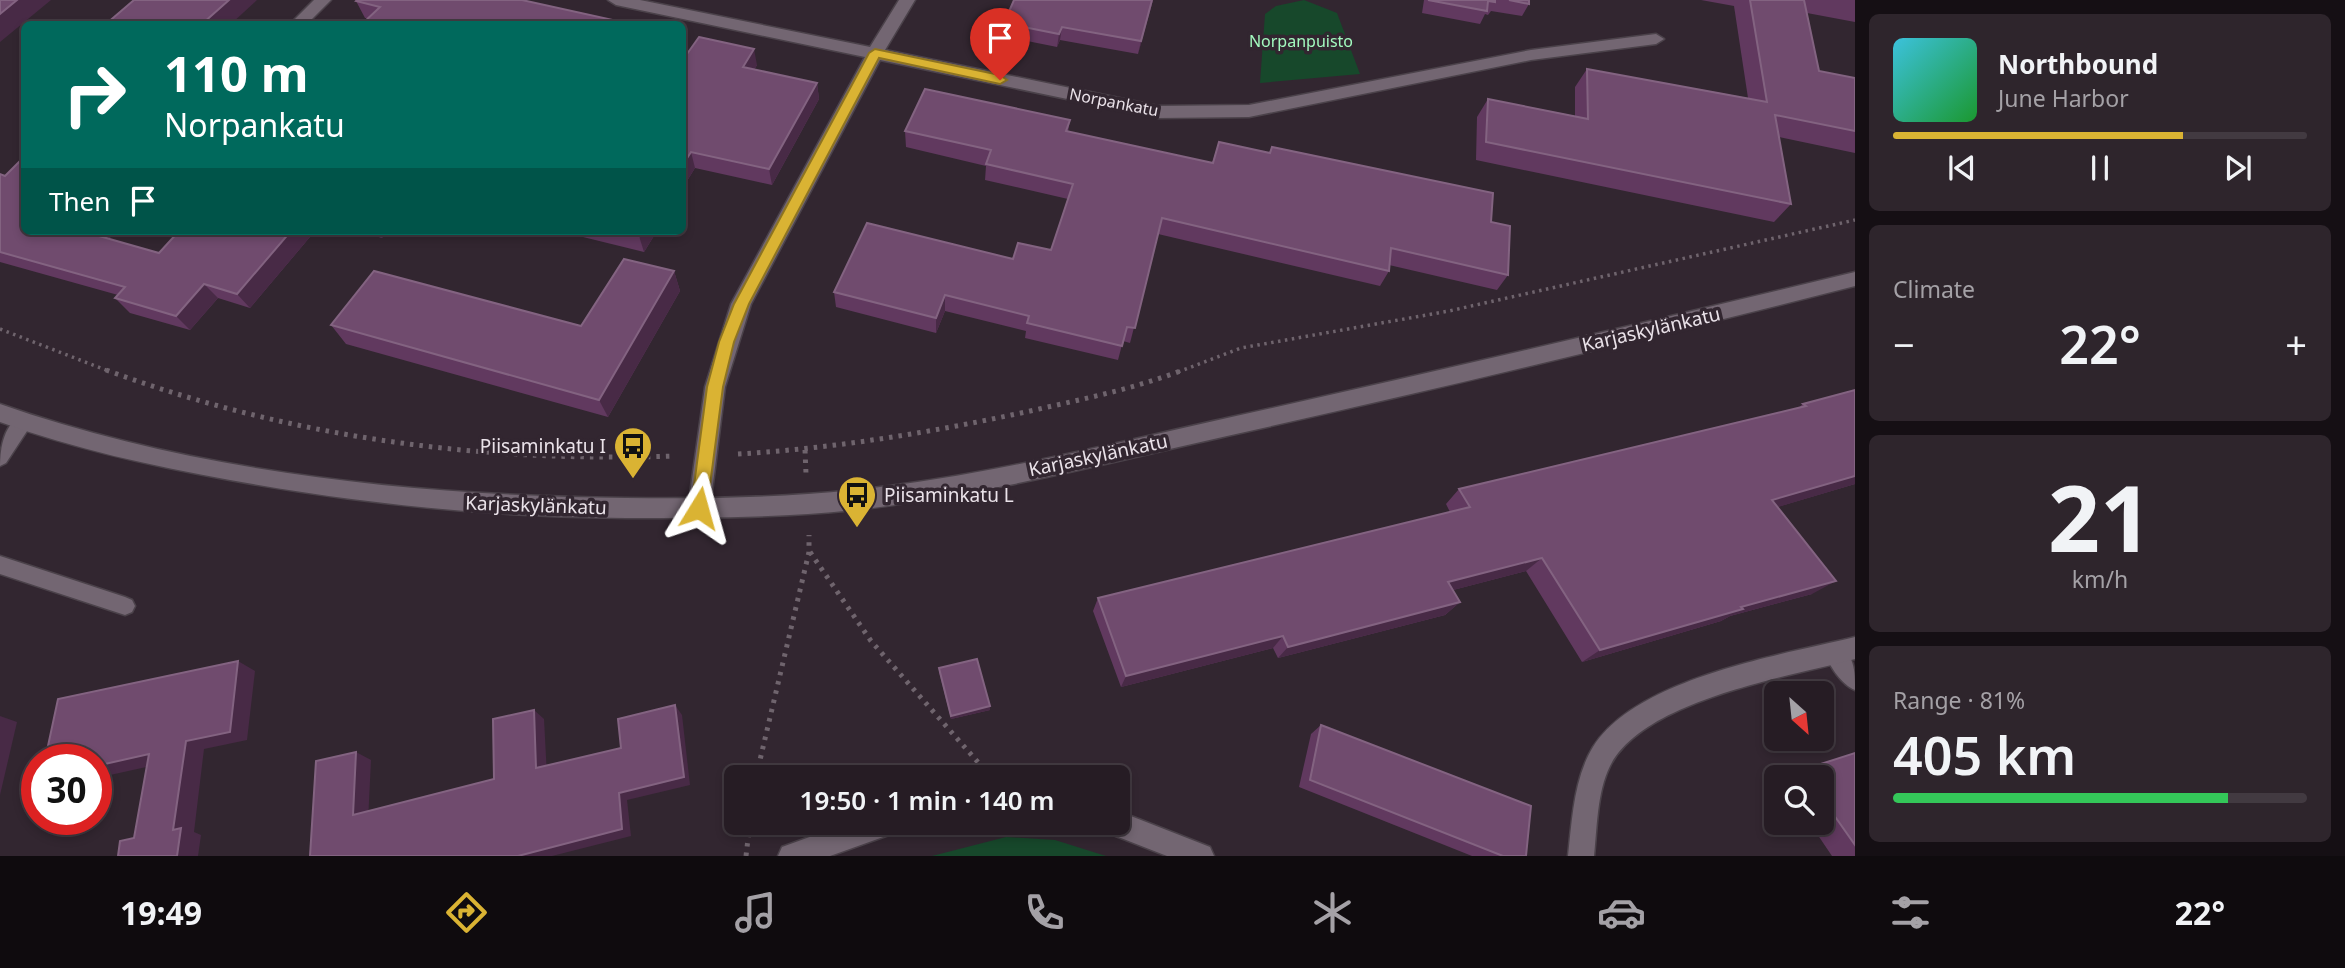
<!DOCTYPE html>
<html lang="en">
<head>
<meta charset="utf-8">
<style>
	body { margin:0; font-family:"Noto Sans",sans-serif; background:#2e252c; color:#f1f3f6; height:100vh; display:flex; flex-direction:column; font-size:26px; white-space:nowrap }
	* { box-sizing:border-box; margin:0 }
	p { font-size:23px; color:#a4a1a6 }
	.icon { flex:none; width:38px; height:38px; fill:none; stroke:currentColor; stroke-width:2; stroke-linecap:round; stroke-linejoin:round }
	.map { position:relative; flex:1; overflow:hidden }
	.details { display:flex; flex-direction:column; gap:14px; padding:14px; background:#150f14; width:490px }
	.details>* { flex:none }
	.hud { position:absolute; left:21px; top:21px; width:665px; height:214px; border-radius:10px; box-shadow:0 4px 10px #0003,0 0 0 2px #423a41; background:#00695c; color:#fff; overflow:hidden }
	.needle { width:46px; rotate:153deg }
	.buttons { position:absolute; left:1764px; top:681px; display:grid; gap:14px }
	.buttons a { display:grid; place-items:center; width:70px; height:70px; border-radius:10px; background:#261c24; box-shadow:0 4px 10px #0003,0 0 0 2px #423a41; font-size:35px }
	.speed { position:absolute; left:21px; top:744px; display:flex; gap:14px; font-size:35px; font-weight:700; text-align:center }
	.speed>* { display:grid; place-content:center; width:91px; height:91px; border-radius:50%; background:#261c24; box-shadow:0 4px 10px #0003,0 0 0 2px #423a41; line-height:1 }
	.speed .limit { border:10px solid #d22; background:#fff; color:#111 }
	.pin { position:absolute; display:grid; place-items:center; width:60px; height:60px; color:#fff; margin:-72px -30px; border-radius:50% 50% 50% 0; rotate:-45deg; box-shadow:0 0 7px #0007 }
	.pin .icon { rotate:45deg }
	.me { position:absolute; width:77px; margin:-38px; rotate:8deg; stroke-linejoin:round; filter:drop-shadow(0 0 5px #0008) }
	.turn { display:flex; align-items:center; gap:24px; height:147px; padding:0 28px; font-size:32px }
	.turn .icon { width:91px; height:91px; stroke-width:2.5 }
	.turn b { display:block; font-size:49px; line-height:60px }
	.then { display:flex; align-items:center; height:66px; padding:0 28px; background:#0003; gap:14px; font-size:26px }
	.big { font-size:52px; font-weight:600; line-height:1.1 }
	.details .tile { flex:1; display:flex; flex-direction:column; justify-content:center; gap:10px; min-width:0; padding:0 24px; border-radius:10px; background:#2e252c }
	.details .dial { align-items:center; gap:0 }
	.dial b { font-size:91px; line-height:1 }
	.song { display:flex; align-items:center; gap:21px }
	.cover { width:84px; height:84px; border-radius:10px; background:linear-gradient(135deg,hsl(190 70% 55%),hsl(130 70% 35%)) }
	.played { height:7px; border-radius:4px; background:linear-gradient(90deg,#dab333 70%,#423a41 70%) }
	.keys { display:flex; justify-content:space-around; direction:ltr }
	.heat { display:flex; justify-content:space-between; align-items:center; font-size:38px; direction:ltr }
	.charge { height:10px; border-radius:5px; background:linear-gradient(90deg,#34c759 81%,#423a41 0) }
	.trip { position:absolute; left:724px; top:765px; width:406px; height:70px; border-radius:10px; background:#261c24; box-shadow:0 4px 10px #0003,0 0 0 2px #423a41; font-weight:600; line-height:70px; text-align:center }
	.dock { display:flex; height:112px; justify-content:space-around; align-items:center; background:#0f0b0e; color:#a4a1a6 }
	.dock .icon { width:49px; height:49px }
	.dock .current { color:#dab333 }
	.dock b { font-size:32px; color:#f1f3f6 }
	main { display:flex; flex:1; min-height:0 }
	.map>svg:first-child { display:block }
</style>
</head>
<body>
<main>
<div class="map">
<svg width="1855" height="856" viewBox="0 0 1855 856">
	<rect width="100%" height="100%" fill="#322630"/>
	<g fill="#17482b">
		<polygon points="1304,0 1337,13 1360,74 1260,83 1265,14 1276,6"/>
		<polygon points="1006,837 1055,840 1106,856 932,856"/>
	</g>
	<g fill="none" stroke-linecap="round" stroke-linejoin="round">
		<defs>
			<g id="lane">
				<path d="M24,415l6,2 3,5 -27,41 -6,3c0,-18 4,-44 24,-51z"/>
				<polygon points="0,556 125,597 132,600 135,606 132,612 125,615 0,574"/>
				<path d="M1835,644c20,9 20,27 20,46 -13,-5 -25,-23 -30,-36l3,-7z"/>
			</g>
			<g id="street">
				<polygon points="314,0 331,0 307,24 290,24"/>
				<polygon points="608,0 640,0 870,47 899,0 915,0 885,50 1158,106 1249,105 1531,50 1656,34 1664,39 1656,44 1531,60 1249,117 1158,118 880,60 751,304 725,387 710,508 707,515 699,518 691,515 688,508 705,387 731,304 865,57 616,5"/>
				<path d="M1855,637v22c-67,18 -212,41 -245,107 -13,26 -13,62 -16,90h-26c4,-36 6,-78 25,-109 43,-69 188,-92 262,-110z"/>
				<polygon points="1118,811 1210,847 1214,856 1167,856 1103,831 1099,822 1118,822"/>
				<polygon points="851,822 904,822 900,831 830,856 778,856 782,847"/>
			</g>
			<path id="secondary" d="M1855,272v14c-209,53 -418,103 -628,150 -124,28 -247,60 -373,74 -75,8 -152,8 -228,8 -133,-1 -265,-14 -396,-38 -78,-14 -155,-31 -230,-58v-18c196,69 420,92 626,94 76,1 152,0 228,-8 129,-13 255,-46 382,-74 207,-46 413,-94 619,-144z"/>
		</defs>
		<use href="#lane" stroke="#4b424a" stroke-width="3"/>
		<use href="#street" stroke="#4b424a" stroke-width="3"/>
		<use href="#secondary" stroke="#4b424a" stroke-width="3"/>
		<g stroke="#6f646d" stroke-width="3.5" stroke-dasharray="2.5 4.5" stroke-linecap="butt">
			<polyline points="0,329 111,372"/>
			<polyline points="1178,372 1241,348 1449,311 1855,220"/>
		</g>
		<g stroke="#6f646d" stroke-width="5" stroke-dasharray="3.5 6" stroke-linecap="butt">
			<path d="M106,370c182,67 374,93 567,86"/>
			<polyline points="805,450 806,474"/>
			<path d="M738,454c101,-6 202,-23 301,-45 49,-11 97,-21 144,-39"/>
			<polyline points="810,552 871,641 991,777"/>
			<polyline points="756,777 809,552 809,535"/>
			<polyline points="746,856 750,822"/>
		</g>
		<use href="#lane" fill="#736672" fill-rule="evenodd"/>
		<use href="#street" fill="#736672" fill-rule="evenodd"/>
		<use href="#secondary" fill="#736672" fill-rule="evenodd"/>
	</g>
	<g fill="#61395f">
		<polygon points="1014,0 1153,0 1138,54 1060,40 1057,47 1003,36 1004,23"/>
		<polygon points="1424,0 1529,0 1529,4 1522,16 1491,11 1488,15 1485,14 1480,24 1422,13"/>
		<polygon points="1701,0 1855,0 1855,22 1807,13 1819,71 1855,78 1855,153 1779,137 1791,204 1774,222 1476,160 1477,117 1488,99 1575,116 1575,87 1587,69 1748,98 1734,6"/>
		<polygon points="356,1 613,20 614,24 362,24 368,18 365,18"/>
		<polygon points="682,61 757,65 754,70 817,83 819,99 772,185 695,168 682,189"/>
		<polygon points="1070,120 1068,132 1212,163 1219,142 1270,153 1272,147 1491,222 1508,275 1497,290 1389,265 1389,271 1380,286 1158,234 1130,343 1123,341 1118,360 1025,338 1026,331 945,311 936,333 836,307 834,292 1013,259 1051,250 1068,199 985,180 986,166 906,147 905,131"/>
		<polygon points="0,174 116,231 109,239 159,253 179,231 315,231 250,308 218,298 190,330 130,313 115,298 118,295 0,262"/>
		<polygon points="358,231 388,231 382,238"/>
		<polygon points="580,231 657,231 644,252 583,237"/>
		<polygon points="674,271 680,291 608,417 346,344 331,325 581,326"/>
		<polygon points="1803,404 1855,484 1777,507 1812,594 1730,616 1721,621 1582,662 1526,571 1453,590 1460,602 1445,615 1278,658 1273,648 1121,687 1093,611 1098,598 1450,512 1446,504 1459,489 1797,409"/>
		<polygon points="939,668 990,706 990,710 951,719 939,672"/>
		<polygon points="1321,725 1526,856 1472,856 1299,787 1311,734"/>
		<polygon points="1855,753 1855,856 1832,856 1809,822 1822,822 1822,777 1780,777"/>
	</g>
	<g fill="#482a46">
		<polygon points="17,0 51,0 0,42 0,14"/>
		<polygon points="229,0 257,0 231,24 202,24"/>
		<polygon points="1152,0 1153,0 1138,54 1141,41"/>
		<polygon points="1062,27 1060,40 1057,47 1059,34"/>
		<polygon points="754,49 757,65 746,84 743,67"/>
		<polygon points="817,83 819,99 772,185 769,169"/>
		<polygon points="691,152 695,168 682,189 682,166"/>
		<polygon points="87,231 116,231 100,247 85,232"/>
		<polygon points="291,231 315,231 250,308 237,294"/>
		<polygon points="378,231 388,231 382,238"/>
		<polygon points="642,231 657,231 644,252 639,236"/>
		<polygon points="674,271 680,291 608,417 599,400"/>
		<polygon points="204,284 218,298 190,330 176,316"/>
		<polygon points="945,295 945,311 936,333 936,318"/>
		<polygon points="1855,476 1855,484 1751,515 1772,500"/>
		<polygon points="1542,558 1526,571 1434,595 1448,582"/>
		<polygon points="1836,581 1812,594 1730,616 1721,621 1582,662 1600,650 1741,607"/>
		<polygon points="1460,602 1445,615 1278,658 1288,647"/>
		<polygon points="1283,636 1273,648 1121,687 1126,676"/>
		<polygon points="238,661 255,671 247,740 204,749 194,832 201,835 198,856 177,856 173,830 186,741"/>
		<polygon points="675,705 682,715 690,785 627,800 631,836 552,856 518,856"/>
		<polygon points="990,706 990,710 951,719 951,716"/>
		<polygon points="534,710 544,719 547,776 536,768"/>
		<polygon points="0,716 17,722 0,795"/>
		<polygon points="356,752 371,760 368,822 353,815"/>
		<polygon points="149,754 169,762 101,777 96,805 96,766"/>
		<polygon points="40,819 77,819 56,824"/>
	</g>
	<g fill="#704b6e" stroke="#836381" stroke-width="2">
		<polygon points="0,0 17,0 0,14"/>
		<polygon points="134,0 229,0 202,24 106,24"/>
		<polygon points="357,0 522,0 613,20 609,24 362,24 380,7 356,1"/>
		<polygon points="1014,0 1152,0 1141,41 1062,27 1059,34 1004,23"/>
		<polygon points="1428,0 1495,0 1495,2 1488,1 1487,11"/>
		<polygon points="1509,0 1529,0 1529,4"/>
		<polygon points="1750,0 1804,0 1819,71 1855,78 1855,131 1775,115 1791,204 1486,142 1488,99 1588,119 1587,69 1767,102"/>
		<polygon points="699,37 754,49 743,67 817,83 769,169 691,152 682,166 682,61"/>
		<polygon points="925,89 1070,120 1066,131 1213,163 1219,142 1270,153 1272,147 1493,193 1491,222 1510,226 1508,275 1391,248 1389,271 1162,218 1135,328 1127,327 1122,346 1027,323 1029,316 945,295 936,318 834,292 867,223 1013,259 1018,243 1051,250 1073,184 986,164 991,150 905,131"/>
		<polygon points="24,157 24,231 87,231 85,232 159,253 179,231 291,231 237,294 204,284 176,316 115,298 125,287 0,252 0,174 5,176"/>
		<polygon points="617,231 642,231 639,236"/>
		<polygon points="624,259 674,271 599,400 331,325 374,271 581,326"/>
		<polygon points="1855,390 1855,476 1772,500 1836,581 1741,607 1743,609 1600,650 1542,558 1448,582 1460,602 1288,647 1283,636 1126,676 1098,598 1470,507 1459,489 1806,406 1803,404"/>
		<polygon points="977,659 990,706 951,716 939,668"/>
		<polygon points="238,661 230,732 186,741 173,830 181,828 177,856 118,856 120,841 134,838 149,754 96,766 96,760 45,760 58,699"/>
		<polygon points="675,705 684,777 619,793 622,829 518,856 310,856 316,761 356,752 353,815 494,779 493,719 534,710 536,768 621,748 618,719"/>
		<polygon points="1321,725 1531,806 1526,856 1503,856 1310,780"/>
		<polygon points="1855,753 1855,845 1822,798 1822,777 1807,777 1802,770"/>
		<polygon points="37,797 37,816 32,817"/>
	</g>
	<polygon fill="#dab333" stroke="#8e7421" stroke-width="2" points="875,49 1000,75 1007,80 1000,84 879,58 749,304 734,342 723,387 707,508 705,513 699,515 693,513 691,508 707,387 719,342 734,304 869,53"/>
	<defs>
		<symbol id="bus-pin" viewBox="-11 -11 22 30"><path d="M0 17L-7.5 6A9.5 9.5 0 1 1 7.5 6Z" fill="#dab333" stroke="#322630"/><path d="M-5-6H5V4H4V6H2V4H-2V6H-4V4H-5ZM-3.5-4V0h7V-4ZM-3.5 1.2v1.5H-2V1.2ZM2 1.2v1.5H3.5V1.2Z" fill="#111"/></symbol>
	</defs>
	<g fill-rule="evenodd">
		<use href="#bus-pin" x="611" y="424" width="44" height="60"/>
		<use href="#bus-pin" x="835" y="473" width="44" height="60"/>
	</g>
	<g text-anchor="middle" stroke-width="7" stroke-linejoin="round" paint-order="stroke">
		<g font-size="16" fill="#a3fabf" stroke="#322630">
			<text x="1301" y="47">Norpanpuisto</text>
		</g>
		<g font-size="16" fill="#eae2e9" stroke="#322630">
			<text transform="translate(1114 102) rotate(11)" y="6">Norpankatu</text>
		</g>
		<g font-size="19" fill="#eae2e9" stroke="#322630">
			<text transform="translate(1651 329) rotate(-13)" y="7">Karjaskylänkatu</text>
			<text transform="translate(1098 455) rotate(-12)" y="7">Karjaskylänkatu</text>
			<text transform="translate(536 505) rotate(2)" y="7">Karjaskylänkatu</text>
		</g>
		<g font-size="19" fill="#eae2e9" stroke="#322630" text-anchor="end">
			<text x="606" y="453">Piisaminkatu I</text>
			<text x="884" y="502" text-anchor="start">Piisaminkatu L</text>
		</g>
	</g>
</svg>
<div class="buttons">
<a><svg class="needle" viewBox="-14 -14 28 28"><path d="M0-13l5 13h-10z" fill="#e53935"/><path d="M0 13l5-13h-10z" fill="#a4a1a6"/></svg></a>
<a><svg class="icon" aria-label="search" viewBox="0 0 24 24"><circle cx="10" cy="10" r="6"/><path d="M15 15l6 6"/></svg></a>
</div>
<div class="speed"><div class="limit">30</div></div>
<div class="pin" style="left:1000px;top:80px;background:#d93025"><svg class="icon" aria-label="arrive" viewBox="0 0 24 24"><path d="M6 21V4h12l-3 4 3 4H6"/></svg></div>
<svg class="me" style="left:699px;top:508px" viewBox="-20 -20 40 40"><path d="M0-17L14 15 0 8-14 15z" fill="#dab333" stroke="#fff" stroke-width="4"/></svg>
<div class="trip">19:50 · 1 min · 140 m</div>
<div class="hud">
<div class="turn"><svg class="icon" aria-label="right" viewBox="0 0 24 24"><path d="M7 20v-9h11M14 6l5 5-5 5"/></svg><div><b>110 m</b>Norpankatu</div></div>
<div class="then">Then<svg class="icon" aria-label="arrive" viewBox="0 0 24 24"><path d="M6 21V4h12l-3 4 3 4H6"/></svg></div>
</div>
</div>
<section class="details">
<div class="tile">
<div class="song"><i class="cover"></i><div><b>Northbound</b><p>June Harbor</p></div></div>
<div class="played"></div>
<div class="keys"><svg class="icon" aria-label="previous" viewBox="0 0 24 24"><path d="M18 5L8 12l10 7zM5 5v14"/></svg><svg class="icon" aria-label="pause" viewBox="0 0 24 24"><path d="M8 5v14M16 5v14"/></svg><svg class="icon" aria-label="next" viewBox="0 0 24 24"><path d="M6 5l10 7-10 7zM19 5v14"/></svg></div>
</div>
<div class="tile"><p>Climate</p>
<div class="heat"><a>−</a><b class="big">22°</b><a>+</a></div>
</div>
<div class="tile dial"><b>21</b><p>km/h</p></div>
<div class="tile"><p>Range · 81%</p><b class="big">405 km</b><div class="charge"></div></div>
</section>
</main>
<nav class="dock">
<b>19:49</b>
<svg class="icon current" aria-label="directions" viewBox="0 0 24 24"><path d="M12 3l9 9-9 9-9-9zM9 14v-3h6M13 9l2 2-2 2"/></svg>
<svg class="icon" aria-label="music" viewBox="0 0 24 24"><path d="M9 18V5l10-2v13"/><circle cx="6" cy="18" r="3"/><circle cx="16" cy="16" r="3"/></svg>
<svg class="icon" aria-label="phone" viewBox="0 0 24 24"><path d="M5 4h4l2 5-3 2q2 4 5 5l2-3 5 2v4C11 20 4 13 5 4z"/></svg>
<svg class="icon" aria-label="climate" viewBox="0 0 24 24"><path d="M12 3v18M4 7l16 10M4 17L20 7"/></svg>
<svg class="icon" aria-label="car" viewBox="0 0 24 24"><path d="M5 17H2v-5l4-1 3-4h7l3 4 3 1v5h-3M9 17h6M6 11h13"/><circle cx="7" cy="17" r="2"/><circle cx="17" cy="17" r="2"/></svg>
<svg class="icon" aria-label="filters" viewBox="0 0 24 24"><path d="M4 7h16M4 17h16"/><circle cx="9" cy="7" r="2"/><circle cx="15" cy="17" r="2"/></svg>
<b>22°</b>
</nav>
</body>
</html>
